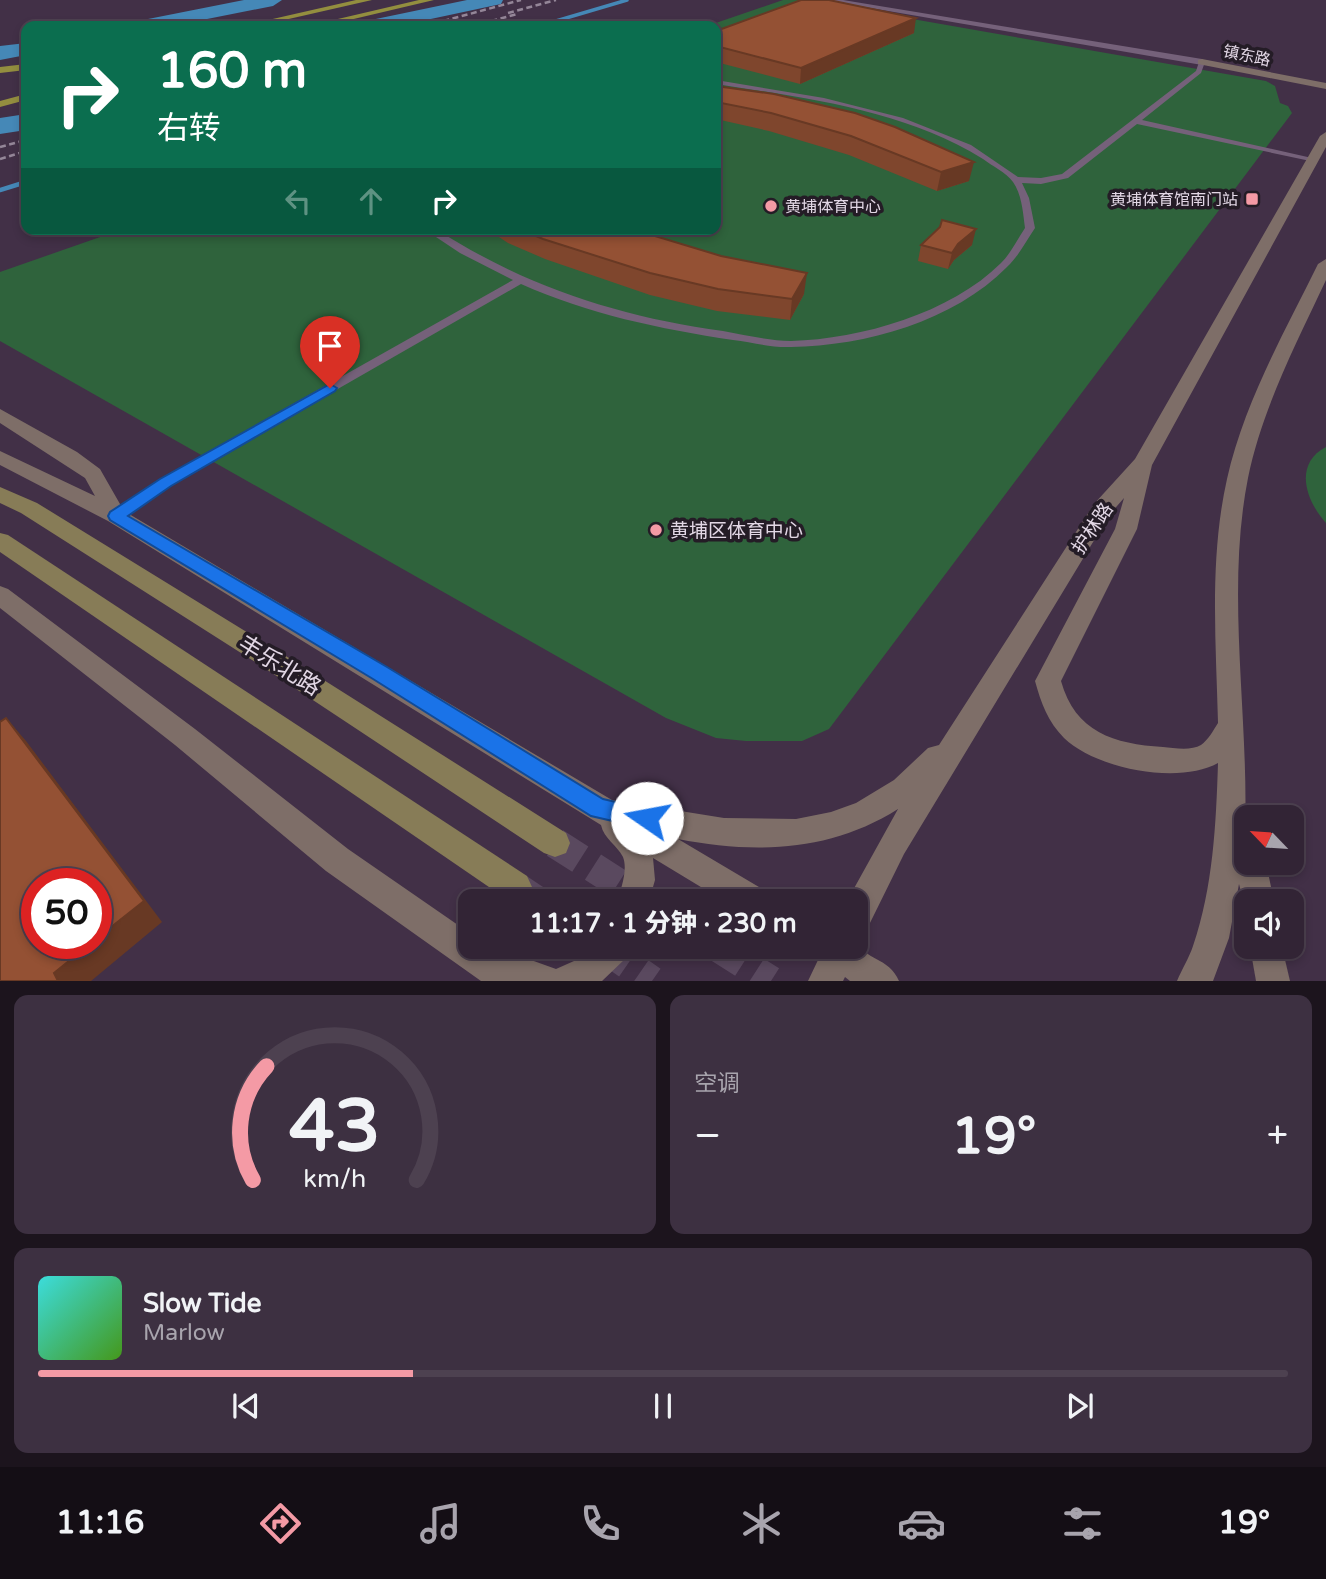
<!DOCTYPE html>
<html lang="zh">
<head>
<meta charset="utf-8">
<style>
	body { margin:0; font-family:"Varela Round","Noto Sans SC",sans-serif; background:#3d3041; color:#f1f3f6; height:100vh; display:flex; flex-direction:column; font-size:26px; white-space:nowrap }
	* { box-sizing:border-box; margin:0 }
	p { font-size:23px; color:#a8a4ad }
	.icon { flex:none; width:38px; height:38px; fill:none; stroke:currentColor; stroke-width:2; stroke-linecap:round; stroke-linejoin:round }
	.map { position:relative; height:981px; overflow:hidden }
	.details { display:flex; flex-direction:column; gap:14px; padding:14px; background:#1c141d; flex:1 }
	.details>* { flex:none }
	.hud { position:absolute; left:21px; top:21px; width:700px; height:214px; border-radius:14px; box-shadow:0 4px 10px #0003,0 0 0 2px #4d4150; background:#0b6e4f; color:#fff; overflow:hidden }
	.needle { width:46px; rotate:295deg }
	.tools { position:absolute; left:1234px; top:805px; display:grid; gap:14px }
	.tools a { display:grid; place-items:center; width:70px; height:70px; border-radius:14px; background:#322435; box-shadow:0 4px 10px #0003,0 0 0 2px #4d4150; font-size:35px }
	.speed { position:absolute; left:21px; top:868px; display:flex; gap:14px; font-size:35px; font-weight:700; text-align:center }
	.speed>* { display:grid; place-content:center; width:91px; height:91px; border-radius:50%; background:#322435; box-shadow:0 4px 10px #0003,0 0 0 2px #4d4150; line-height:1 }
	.speed .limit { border:10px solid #d22; background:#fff; color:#111 }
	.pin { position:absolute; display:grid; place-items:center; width:60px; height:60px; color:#fff; margin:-72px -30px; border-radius:50% 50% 50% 0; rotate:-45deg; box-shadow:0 0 7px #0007 }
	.pin .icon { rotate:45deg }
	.me { position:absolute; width:77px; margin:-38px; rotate:282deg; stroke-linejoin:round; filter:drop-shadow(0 0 5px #0008) }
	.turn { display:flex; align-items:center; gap:24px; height:147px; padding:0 21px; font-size:32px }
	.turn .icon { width:91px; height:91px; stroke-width:2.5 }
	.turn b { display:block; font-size:49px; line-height:60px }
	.lanes { display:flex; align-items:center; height:66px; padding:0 21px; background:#0003; justify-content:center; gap:35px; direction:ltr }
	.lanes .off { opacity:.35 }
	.big { font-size:52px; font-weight:800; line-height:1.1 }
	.details .card { flex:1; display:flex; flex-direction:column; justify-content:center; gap:10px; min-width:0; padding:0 24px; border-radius:14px; background:#3d3041 }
	.details .dial { align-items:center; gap:0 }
	.dial svg { height:182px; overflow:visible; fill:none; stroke:#4d4150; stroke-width:7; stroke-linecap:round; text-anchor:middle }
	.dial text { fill:#f1f3f6; stroke:none }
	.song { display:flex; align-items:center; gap:21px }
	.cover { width:84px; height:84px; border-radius:10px; background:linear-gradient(135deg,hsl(180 70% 55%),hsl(100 70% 35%)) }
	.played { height:7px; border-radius:4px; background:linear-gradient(90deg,#f49aa5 30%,#4d4150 30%) }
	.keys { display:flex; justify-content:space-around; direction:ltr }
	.heat { display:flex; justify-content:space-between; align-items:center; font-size:38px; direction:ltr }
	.details .tiles { flex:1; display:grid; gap:14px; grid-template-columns:1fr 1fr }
	.card:last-child { grid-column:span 2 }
	.trip { position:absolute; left:458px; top:889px; width:410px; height:70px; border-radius:14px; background:#322435; box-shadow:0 4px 10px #0003,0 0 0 2px #4d4150; font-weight:800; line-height:70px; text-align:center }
	.tab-bar { display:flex; height:112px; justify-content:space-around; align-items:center; background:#140e15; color:#a8a4ad }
	.tab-bar .icon { width:49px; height:49px }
	.tab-bar .on { color:#f49aa5 }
	.tab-bar b { font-size:32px; color:#f1f3f6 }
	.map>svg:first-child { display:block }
</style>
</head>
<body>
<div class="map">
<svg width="1326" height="981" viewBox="0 0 1326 981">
	<rect width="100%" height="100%" fill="#423047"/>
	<g fill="#2f633c">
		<polygon points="783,0 804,0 1266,81 1275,86 1280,103 1288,106 1292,113 829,729 802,741 746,741 716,738 666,718 0,341 0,272 123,229 716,229 716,26 707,26"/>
		<path d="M1326,447v76c-20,-22 -33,-59 0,-76z"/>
	</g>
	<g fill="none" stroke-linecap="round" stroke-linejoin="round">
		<polyline stroke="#4588b7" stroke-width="3.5" points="539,26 627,0"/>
		<polyline stroke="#4588b7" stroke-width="4.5" points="0,190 26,182"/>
		<g fill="#4588b7" fill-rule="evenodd">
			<polygon points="244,0 282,0 273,6 172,26 133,26 136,22 143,20"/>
			<polygon points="467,0 503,0 501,4 398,26 361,26 364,22 371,20"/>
			<polygon points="26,43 26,55 0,60 0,46"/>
			<polygon points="26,114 26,130 0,134 0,118"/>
		</g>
		<g stroke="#5a495f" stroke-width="30" stroke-dasharray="30 15" stroke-linecap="butt">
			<polyline points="555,843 646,901"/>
			<polyline points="516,887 537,901"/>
			<polyline points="603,947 652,981"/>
			<polyline points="718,947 771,981"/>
		</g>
		<path fill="#75617a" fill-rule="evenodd" d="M1202,60l3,2 -4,11 -59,47 170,38h3v4l-178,-38 -69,54 -27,6 -19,-1 7,15 6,30c-9,13 -16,28 -28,39 -53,54 -142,79 -216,80 -20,1 -39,-5 -58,-7 -73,-11 -145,-26 -212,-56l-351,201 -49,35 -5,1 -7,-5 51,-37 353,-199 -53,-27 -36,-24h12c88,57 184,88 287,102 23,4 46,10 68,10 70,-2 160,-28 210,-78 10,-10 16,-23 24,-35 -2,-15 -3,-33 -12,-46 -7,-10 -21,-16 -30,-23 -79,-49 -177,-61 -267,-75v-4l108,18 79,20 68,27 47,32 23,1 21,-4 134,-103 3,-9z"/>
		<polygon fill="#75617a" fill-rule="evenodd" points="824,0 843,0 1202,59 1207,62 1202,65"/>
		<g fill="#7e6e68" fill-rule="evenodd">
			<polygon points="1202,59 1326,83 1326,89 1198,64 1198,60"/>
			<path d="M1326,132v15l-174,318 -15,64 -76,152c14,51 53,63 102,66 11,1 28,4 38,-2 7,-5 12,-14 17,-22 -2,-81 -9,-164 9,-244 17,-76 57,-146 91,-215l8,-5v21c-30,64 -64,129 -78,198 -24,121 4,251 -4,373l2,-1v13h20l8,38h-28v9l-7,-26 -10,54 -16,43h-36c5,-12 12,-23 16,-35 20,-59 23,-121 25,-183 -39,22 -122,6 -154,-25 -16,-16 -23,-35 -29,-57l80,-152 9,-31 -14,16 -206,340 -37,75 -11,5v-33h-9l51,-92c-68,43 -143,45 -220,30l86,51 5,11h-45l-71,-43 2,22 -6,21h-32c4,-12 11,-31 6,-44 -6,-12 -19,-18 -22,-32l-493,-304 -108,-56v-14l95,45 -10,-18 -85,-55v-14l77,43 23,17 24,42 488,289 112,18 72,1 35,-7 25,-9 38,-23 34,-32 11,-3 155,-241 41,-45 185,-323z"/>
			<polygon points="0,586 8,589 195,729 348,849 471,934 471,947 495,947 556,969 574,961 589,947 629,947 625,959 602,981 481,981 326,871 175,745 0,608"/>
			<path d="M856,941c8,19 33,16 43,40h-49l-5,-4 -2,4h-35l10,-21 -7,-13h45z"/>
			<polygon points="1250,947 1282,947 1290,981 1256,981"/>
		</g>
		<g fill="#877c57" fill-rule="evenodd">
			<polygon points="0,487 37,503 281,653 566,833 570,843 566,853 555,857 544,853 263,667 21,513 0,503"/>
			<polygon points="0,533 8,535 527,876 532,887 527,898 519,901 505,898 0,552"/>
		</g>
		<g fill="#938e3f" fill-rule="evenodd">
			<polygon points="356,0 372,0 258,26 242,26"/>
			<polygon points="419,0 434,0 324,26 308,26"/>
			<polygon points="26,64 26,70 0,73 0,67"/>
			<polygon points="26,94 26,100 0,107 0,101"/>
		</g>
		<g stroke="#948698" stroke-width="2.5" stroke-dasharray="6 3.5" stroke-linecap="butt">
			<polyline points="508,13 556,0"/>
			<polyline points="425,26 521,0"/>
			<polyline points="473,26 517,14"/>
			<polyline points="0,147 26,140"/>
			<polyline points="0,159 26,151"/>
		</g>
	</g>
	<g fill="#7f462d">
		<polygon points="716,31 914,33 800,84 716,62"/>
		<polygon points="716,86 969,181 937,191 849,155 769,131 716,119"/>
		<polygon points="487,229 632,229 804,294 790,320 717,311 650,295 545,259 508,243"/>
		<polygon points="921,245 972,245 954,260 948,269 918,261"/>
	</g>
	<g fill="#683924">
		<polygon points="916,18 914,33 800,84 801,68"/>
		<polygon points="974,162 969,181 937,191 941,172"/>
		<polygon points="976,229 972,245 954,260 948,269 952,253 958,244"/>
		<polygon points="807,273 804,294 790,320 792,299"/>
		<polygon points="6,718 26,741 162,922 91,981 58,981 54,973 91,943 96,943 96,939"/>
	</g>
	<g fill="#945134" stroke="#683924" stroke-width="2">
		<polygon points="801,0 829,0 916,18 801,68 716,46 716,31"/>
		<polygon points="716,86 774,94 855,113 895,127 974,162 941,172 851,136 771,113 716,102"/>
		<polygon points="942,220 976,229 958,244 952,253 921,245 940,227"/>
		<polygon points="520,229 632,229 721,256 807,273 792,299 718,289 650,273 543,239"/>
		<polygon points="6,718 144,901 96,939 96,884 37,884 37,943 91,943 54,973 58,981 0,981 0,722"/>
	</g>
	<polygon fill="#1a73e8" stroke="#114b97" stroke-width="2" points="330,384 337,388 335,391 171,486 128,516 387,667 603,799 655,811 658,818 655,826 647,829 591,816 373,679 110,520 108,516 110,512 160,479"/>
	<g fill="#f49aa5" stroke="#241c26" stroke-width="2.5">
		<rect x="1245" y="192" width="14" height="14" rx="3.5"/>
		<circle cx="771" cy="206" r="7"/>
		<circle cx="656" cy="530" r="7"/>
	</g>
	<g text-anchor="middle" stroke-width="7" stroke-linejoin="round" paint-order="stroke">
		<g font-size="16" fill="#e2d7e5" stroke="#241c26">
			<text transform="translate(1247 55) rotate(12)" y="6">镇东路</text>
		</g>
		<g font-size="16" fill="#e2d7e5" stroke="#241c26" text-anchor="end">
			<text x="1238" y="205">黄埔体育馆南门站</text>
			<text x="785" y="212" text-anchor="start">黄埔体育中心</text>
		</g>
		<g font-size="19" fill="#e2d7e5" stroke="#241c26">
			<text transform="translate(1092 528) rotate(-56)" y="7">护林路</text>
		</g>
		<g font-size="19" fill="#e2d7e5" stroke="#241c26" text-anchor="start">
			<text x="670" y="537">黄埔区体育中心</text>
		</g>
		<g font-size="23" fill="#e2d7e5" stroke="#241c26">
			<text transform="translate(280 665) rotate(32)" y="8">丰乐北路</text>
		</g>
	</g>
</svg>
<div class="tools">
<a><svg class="needle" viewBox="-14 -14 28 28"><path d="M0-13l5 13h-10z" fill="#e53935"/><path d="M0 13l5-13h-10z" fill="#a8a4ad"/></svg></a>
<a><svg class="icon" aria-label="sound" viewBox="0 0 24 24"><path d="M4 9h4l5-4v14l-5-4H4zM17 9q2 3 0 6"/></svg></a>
</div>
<div class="speed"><div class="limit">50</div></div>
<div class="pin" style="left:330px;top:388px;background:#d93025"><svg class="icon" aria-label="arrive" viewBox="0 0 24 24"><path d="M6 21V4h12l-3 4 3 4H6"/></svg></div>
<svg class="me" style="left:647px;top:818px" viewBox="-20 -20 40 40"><circle r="19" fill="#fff"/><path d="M0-13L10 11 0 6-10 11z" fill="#1a73e8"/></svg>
<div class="trip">11:17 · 1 分钟 · 230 m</div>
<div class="hud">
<div class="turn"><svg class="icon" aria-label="right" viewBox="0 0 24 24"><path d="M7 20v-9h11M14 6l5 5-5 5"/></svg><div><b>160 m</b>右转</div></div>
<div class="lanes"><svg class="icon off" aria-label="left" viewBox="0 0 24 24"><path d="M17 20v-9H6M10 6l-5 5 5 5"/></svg><svg class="icon off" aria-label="ahead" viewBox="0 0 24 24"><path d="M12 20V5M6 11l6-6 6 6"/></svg><svg class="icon" aria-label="right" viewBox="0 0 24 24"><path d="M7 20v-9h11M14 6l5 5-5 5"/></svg></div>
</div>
</div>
<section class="details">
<div class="tiles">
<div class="card dial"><svg viewBox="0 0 100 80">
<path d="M14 69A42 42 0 1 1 86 69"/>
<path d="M14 69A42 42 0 0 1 20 19" stroke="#f49aa5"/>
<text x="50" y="56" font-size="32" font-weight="700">43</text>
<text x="50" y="72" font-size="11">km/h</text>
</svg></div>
<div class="card"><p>空调</p>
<div class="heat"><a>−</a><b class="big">19°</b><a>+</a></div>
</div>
<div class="card">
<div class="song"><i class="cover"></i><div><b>Slow Tide</b><p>Marlow</p></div></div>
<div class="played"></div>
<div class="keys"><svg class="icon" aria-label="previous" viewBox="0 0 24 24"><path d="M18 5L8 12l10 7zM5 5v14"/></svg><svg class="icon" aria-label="pause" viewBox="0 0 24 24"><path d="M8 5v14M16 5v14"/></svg><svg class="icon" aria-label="next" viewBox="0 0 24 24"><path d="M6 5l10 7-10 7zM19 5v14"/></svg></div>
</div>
</div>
</section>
<nav class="tab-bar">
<b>11:16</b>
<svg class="icon on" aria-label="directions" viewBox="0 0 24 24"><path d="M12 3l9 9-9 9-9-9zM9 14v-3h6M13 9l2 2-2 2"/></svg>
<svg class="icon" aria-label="music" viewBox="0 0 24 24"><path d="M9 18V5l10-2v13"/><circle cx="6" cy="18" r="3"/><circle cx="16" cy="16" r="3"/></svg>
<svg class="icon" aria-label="phone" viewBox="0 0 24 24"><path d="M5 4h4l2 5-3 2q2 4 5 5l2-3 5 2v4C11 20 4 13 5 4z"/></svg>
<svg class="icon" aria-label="climate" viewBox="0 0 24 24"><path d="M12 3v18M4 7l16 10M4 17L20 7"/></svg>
<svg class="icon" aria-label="car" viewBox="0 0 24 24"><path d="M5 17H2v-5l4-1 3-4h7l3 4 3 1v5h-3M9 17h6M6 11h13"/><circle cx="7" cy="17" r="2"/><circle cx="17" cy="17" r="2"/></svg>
<svg class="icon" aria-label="filters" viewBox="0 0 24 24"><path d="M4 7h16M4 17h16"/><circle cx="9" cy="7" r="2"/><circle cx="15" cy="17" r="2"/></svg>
<b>19°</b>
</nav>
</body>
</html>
